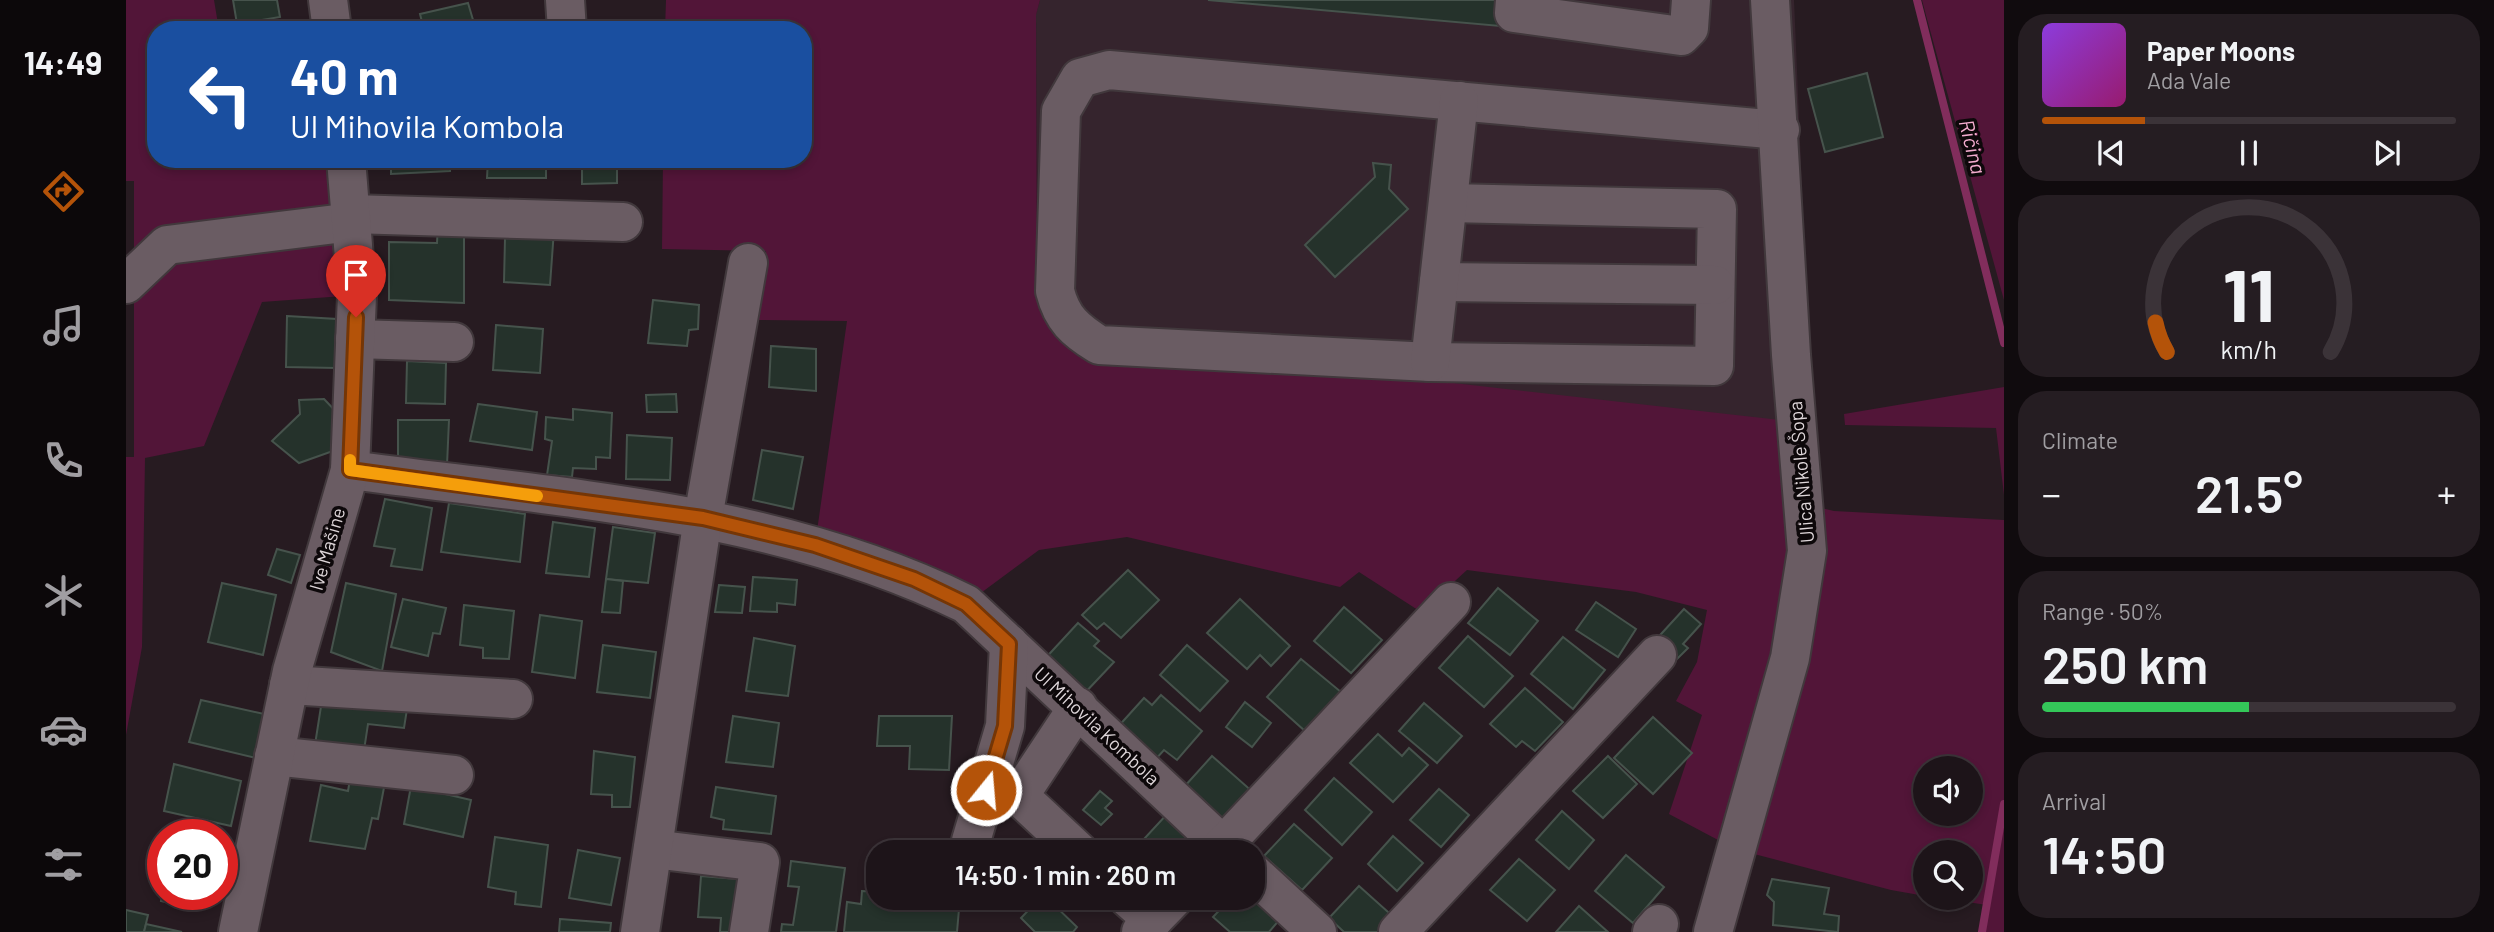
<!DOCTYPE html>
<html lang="en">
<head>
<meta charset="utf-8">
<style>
	body { margin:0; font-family:Barlow,sans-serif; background:#251d22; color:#f1f3f6; height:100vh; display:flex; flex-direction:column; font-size:26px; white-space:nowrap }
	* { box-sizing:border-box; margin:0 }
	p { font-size:23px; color:#a09ea2 }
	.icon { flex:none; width:38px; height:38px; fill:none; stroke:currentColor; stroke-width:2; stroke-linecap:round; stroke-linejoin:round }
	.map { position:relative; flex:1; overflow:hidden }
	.side { display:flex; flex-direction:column; gap:14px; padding:14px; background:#100b0e; width:490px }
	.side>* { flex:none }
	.banner { position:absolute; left:21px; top:21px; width:665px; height:147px; border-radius:28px; box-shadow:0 4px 10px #0003,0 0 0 2px #3b3338; background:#1a4fa0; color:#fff; overflow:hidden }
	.tools { position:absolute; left:1787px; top:756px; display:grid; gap:14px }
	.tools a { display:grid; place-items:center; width:70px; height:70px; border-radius:50%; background:#1d1419; box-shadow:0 4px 10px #0003,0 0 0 2px #3b3338; font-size:35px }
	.speed { position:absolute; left:21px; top:819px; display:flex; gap:14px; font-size:35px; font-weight:700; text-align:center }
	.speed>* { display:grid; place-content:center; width:91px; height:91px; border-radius:50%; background:#1d1419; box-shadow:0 4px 10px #0003,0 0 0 2px #3b3338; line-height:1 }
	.speed .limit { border:10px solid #d22; background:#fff; color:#111 }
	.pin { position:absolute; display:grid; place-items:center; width:60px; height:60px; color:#fff; margin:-72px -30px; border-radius:50% 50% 50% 0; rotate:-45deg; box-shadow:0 0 7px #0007 }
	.pin .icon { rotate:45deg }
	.me { position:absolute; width:77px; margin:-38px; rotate:17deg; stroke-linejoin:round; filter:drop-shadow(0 0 5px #0008) }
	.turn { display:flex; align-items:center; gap:24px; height:147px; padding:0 28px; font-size:32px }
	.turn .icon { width:91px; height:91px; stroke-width:2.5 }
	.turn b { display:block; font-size:49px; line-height:60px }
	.big { font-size:52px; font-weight:600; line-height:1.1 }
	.side .widget { flex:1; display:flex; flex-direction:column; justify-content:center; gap:10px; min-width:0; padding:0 24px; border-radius:28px; background:#251d22 }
	.side .dial { align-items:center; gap:0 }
	.dial svg { height:182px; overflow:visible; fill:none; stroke:#3b3338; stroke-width:7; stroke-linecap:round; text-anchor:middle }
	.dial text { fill:#f1f3f6; stroke:none }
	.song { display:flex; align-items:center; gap:21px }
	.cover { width:84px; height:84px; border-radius:10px; background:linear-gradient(135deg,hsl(270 70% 55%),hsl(320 70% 35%)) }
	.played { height:7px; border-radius:4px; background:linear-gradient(90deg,#b45309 25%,#3b3338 25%) }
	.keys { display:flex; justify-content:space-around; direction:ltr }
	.heat { display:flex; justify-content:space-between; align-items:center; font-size:38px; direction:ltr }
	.charge { height:10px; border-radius:5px; background:linear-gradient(90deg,#34c759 50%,#3b3338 0) }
	.trip { position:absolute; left:740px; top:840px; width:399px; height:70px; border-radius:28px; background:#1d1419; box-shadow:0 4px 10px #0003,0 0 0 2px #3b3338; font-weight:600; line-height:70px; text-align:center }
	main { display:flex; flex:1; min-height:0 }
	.tab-bar { display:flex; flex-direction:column; width:126px; justify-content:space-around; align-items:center; background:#0c080a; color:#a09ea2 }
	.tab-bar .icon { width:49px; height:49px }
	.tab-bar .current { color:#b45309 }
	.tab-bar b { font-size:32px; color:#f1f3f6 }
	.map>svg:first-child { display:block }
</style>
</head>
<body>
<main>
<nav class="tab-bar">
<b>14:49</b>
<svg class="icon current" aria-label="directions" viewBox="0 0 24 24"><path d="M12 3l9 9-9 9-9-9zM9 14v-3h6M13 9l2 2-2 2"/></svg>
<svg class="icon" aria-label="music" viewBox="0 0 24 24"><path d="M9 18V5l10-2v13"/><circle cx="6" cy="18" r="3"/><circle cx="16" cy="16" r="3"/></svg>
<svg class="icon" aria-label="phone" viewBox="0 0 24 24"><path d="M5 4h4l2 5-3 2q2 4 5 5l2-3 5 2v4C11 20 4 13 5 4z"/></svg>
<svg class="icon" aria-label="climate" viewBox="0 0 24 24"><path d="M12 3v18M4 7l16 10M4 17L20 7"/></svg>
<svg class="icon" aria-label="car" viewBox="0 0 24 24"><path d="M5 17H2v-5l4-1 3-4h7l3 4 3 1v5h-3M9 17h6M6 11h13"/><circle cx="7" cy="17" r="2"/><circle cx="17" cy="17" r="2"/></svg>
<svg class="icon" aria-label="filters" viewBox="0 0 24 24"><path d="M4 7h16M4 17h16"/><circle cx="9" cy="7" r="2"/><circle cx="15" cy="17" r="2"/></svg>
</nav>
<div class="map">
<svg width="1878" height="932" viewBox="0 0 1878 932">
	<rect width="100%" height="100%" fill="#271b21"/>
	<polygon fill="#35242d" points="914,0 1668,0 1686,424 975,355 911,286 910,14"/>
	<g fill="#521538" fill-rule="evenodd">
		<polygon points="0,0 88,0 93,30 30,30 30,159 220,159 231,295 136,302 78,446 19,458 16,647 0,735 0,457 8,457 8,181 0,181"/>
		<path d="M540,0h374l-4,15 1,271 18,39 328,50 414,47 7,82 30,7 170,9v412h-22l5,-27 -47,-7h30v-46h-45v44l-34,-6 -156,-41 -66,-35 33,-99 -26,-14 21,-39 10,-52 -71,-18 -169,-22 -46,42 -62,-40 -19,15 -213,-50 -88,13 -73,54 -151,-59 32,-224 -90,-1 9,-69 -104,-2 1,-90h140v-129h-138zM1799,768h45v46h-45z"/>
		<polygon points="1796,0 1878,0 1878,300 1801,19"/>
		<polygon points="1878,387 1878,495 1870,428 1719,425 1718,414"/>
	</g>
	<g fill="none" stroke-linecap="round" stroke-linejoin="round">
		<g stroke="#812d5c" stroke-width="8">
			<polyline points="1791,0 1878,343"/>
			<polyline points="1856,932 1878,804"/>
		</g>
	</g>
	<g fill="#25322b" stroke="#46534c" stroke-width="2">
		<polygon points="107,0 151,0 154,17 111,24"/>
		<polygon points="1082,0 1376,0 1374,26"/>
		<polygon points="342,3 350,30 298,30 294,14"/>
		<polygon points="514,22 515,30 463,30 463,26"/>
		<polygon points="1741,73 1757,137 1699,152 1682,89"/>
		<polygon points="265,159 324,159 324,171 265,174"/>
		<polygon points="362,159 420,159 420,178 361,178"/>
		<polygon points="456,159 491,159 491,183 456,184"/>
		<polygon points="1247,163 1265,165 1263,189 1282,209 1209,277 1179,245 1249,177"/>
		<polygon points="312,224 338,226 338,303 263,300 263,242 311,243"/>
		<polygon points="396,228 428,230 424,285 378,282 379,238 396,239"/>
		<polygon points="527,300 573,305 572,329 563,330 561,346 522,343"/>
		<polygon points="161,316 211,319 210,368 160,367"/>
		<polygon points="370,325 417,329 414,373 367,370"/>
		<polygon points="645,346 690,349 690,391 643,387"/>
		<polygon points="281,361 320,363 319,404 280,403"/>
		<polygon points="550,394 551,412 521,412 520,395"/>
		<polygon points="198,399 216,418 207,451 173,463 146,441 174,414 173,400"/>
		<polygon points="352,404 411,412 406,450 344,441"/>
		<polygon points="447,409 486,413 484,458 470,457 470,469 447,468 446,477 421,475 426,441 419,439 420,417 447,420"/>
		<polygon points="272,420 323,420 321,465 272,463"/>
		<polygon points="501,435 546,438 544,480 500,479"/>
		<polygon points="636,450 677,457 667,509 627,500"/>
		<polygon points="259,499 306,508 296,570 265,566 269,549 248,546"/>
		<polygon points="323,503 399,514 394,562 315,552"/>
		<polygon points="427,522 469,528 463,577 420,573"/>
		<polygon points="487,527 529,533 522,583 480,579"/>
		<polygon points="151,549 174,555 165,583 142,575"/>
		<polygon points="1002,570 1033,600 995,638 978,623 971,629 956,615"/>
		<polygon points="627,577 671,580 669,605 651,603 651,612 624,611"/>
		<polygon points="480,579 497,581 494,613 476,612"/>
		<polygon points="96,583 150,595 137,655 82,642"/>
		<polygon points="220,583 270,594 256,671 205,652"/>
		<polygon points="593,585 619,587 616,613 589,612"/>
		<polygon points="1372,588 1412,621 1384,655 1342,623"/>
		<polygon points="277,599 320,608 314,634 307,633 302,656 265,647"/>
		<polygon points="1114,599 1164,646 1145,666 1134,655 1121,669 1081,633"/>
		<polygon points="1470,602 1510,629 1492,657 1450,630"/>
		<polygon points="338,605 388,611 383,659 357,658 357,648 334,645"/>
		<polygon points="1218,607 1256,640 1225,673 1188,641"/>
		<polygon points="1558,609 1575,624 1557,644 1562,648 1547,663 1525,645"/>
		<polygon points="414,615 456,621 449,678 406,672"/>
		<polygon points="952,623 973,641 968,646 988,662 955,697 915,663"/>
		<polygon points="1342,636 1387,676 1358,707 1313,668"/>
		<polygon points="1437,637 1479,670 1447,709 1405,674"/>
		<polygon points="628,638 669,646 662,696 620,691"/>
		<polygon points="477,645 530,652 524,698 471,692"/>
		<polygon points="1061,645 1102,681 1074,711 1034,675"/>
		<polygon points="1175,659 1215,692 1179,731 1141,697"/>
		<polygon points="1399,688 1437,722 1409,751 1396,741 1390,747 1364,724"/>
		<polygon points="1035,695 1076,731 1051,760 1038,750 1028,761 990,729 1018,698 1026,705"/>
		<polygon points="75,700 147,716 138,760 63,742"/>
		<polygon points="196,700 282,703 278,728 242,724 237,757 188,751"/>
		<polygon points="1119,702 1145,723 1126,747 1100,727"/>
		<polygon points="1298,703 1336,736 1311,763 1273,731"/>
		<polygon points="607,716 653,723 647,767 600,762"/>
		<polygon points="753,716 826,716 823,770 783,769 784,746 751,746"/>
		<polygon points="1527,717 1566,753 1527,794 1488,758"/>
		<polygon points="1252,734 1276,756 1283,748 1302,765 1267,802 1224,763"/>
		<polygon points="468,751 509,757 504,807 486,807 486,795 465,794"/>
		<polygon points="1086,756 1128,793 1101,824 1058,787"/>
		<polygon points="1482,756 1511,784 1477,818 1447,791"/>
		<polygon points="48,764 115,781 105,826 38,811"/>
		<polygon points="225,773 260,777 252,819 246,818 239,849 184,841 195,785 222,791"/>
		<polygon points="1208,778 1246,812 1216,845 1179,810"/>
		<polygon points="285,786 345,800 337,837 278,824"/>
		<polygon points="590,787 650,796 645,834 597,829 598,820 585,817"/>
		<polygon points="1313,789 1343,815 1315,847 1284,820"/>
		<polygon points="974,791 986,801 979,808 986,814 975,825 957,810"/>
		<polygon points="1436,811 1468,840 1443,869 1410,840"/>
		<polygon points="1042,813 1077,852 1006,852"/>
		<polygon points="1168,824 1206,858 1176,890 1138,856"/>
		<polygon points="1267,836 1297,863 1271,891 1242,864"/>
		<polygon points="369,837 422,845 415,907 389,904 390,892 362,887"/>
		<polygon points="452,850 494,858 485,905 443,898"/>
		<polygon points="1500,855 1538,887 1507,923 1469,891"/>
		<polygon points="1393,859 1429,890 1401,921 1364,890"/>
		<polygon points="665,861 719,868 710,932 655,932 656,924 667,925 673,887 662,886"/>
		<polygon points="575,876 623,880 621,932 594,932 595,918 572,917"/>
		<polygon points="1646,879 1703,888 1698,914 1713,916 1712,932 1647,925 1648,902 1641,895"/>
		<polygon points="1233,886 1271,920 1260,932 1218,932 1203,918"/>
		<polygon points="37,891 37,894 88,894 86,903 54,896 52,905 35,901"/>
		<polygon points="736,891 752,892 752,898 812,898 816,901 816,908 833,909 831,932 718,932 721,902 735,904"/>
		<polygon points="914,898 921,898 951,927 947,932 909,932 895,918"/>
		<polygon points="1105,898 1127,898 1155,918 1143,932 1104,932 1087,917"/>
		<polygon points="1453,906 1482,932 1430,932"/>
		<polygon points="0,910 22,915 18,932 0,932"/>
		<polygon points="434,919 485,923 484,932 433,932"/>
		<polygon points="20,924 56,932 18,932"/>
	</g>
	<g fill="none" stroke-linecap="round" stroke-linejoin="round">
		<defs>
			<g id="minor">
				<polyline points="202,0 206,30"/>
				<polyline points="439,0 441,30"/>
				<polyline points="1389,0 1388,13 1555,36 1563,28 1565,0"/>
				<path d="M1323,203l268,6 -3,157 -284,-4 -331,-17c-24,-15 -37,-26 -44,-54l6,-180 19,-33 29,-8 671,60"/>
				<polyline points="225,214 497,222"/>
				<polyline points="1313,282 1589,285"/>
				<polyline points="0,284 41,245 226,222"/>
				<polyline points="229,339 328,342"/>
				<polyline points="1304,362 1333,101"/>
				<path d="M224,470c208,28 425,40 616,134l264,248"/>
				<polyline points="163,685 387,699"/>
				<polyline points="952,707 893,796 953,852"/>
				<polyline points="148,756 328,775"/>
				<polyline points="845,841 879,726 883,644"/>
				<polyline points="527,849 634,862 623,932"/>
				<polyline points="1091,852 1325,602"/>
				<polyline points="1127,873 1191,932"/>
				<polyline points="1002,898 1027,920"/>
				<polyline points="112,932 166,671 224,470 231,295 220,159"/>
				<polyline points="514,932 577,518 622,263"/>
				<polyline points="1015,932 1048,898"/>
				<polyline points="1272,932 1531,655"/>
				<polyline points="1526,932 1533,924"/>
				<polyline points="1587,932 1664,658 1681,551 1665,355 1644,0"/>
			</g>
		</defs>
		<use href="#minor" stroke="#41383c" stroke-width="42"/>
		<use href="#minor" stroke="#6a5c63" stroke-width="38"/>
	</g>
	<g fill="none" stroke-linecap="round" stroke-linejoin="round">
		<defs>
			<polyline id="route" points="230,317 224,470 577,518 689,545 788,579 840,604 883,644 879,726 860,790"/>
		</defs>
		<use href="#route" stroke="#753606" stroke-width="18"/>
		<use href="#route" stroke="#b45309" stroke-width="12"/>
		<polyline stroke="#f59e0b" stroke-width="12" points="224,460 224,470 411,496"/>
	</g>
	<g text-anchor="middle" stroke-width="7" stroke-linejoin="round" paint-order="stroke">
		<g font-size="19" fill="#ded6d9" stroke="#0d080a">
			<text transform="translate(1675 472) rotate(-95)" y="7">Ulica Nikole Šopa</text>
			<text transform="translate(201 549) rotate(-74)" y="7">Ive Mašine</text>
			<text transform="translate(971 726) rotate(43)" y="7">Ul Mihovila Kombola</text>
		</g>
		<g font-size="21" font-style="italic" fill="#f4accf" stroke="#0d080a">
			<text transform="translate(1846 147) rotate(76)" y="7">Ričina</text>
		</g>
	</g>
</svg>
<div class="tools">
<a><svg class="icon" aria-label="sound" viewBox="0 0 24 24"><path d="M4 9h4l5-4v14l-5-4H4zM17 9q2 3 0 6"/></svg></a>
<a><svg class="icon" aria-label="search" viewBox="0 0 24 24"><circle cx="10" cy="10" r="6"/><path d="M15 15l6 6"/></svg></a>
</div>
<div class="speed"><div class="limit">20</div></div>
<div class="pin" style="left:230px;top:317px;background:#d93025"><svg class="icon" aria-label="arrive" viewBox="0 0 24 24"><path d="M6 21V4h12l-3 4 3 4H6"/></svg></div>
<svg class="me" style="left:860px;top:790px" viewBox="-20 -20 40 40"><circle r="17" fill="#b45309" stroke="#fff" stroke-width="3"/><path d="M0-11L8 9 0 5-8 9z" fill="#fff"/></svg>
<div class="trip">14:50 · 1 min · 260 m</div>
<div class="banner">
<div class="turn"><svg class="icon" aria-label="left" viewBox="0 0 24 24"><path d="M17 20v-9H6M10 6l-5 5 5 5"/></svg><div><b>40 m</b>Ul Mihovila Kombola</div></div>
</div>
</div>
<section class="side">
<div class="widget">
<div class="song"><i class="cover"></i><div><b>Paper Moons</b><p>Ada Vale</p></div></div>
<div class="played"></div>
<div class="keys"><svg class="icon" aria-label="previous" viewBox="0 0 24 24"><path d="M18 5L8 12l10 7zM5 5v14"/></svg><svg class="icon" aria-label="pause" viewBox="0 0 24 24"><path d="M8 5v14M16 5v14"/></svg><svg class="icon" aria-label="next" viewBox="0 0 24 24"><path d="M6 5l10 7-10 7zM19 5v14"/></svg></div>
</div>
<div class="widget dial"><svg viewBox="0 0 100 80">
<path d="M14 69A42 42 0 1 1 86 69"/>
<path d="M14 69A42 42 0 0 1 9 56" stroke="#b45309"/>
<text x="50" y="56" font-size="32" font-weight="700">11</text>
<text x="50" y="72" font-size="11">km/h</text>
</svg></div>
<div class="widget"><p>Climate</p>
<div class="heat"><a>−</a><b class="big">21.5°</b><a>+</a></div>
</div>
<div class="widget"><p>Range · 50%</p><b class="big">250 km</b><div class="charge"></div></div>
<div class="widget"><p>Arrival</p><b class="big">14:50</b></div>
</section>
</main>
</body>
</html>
